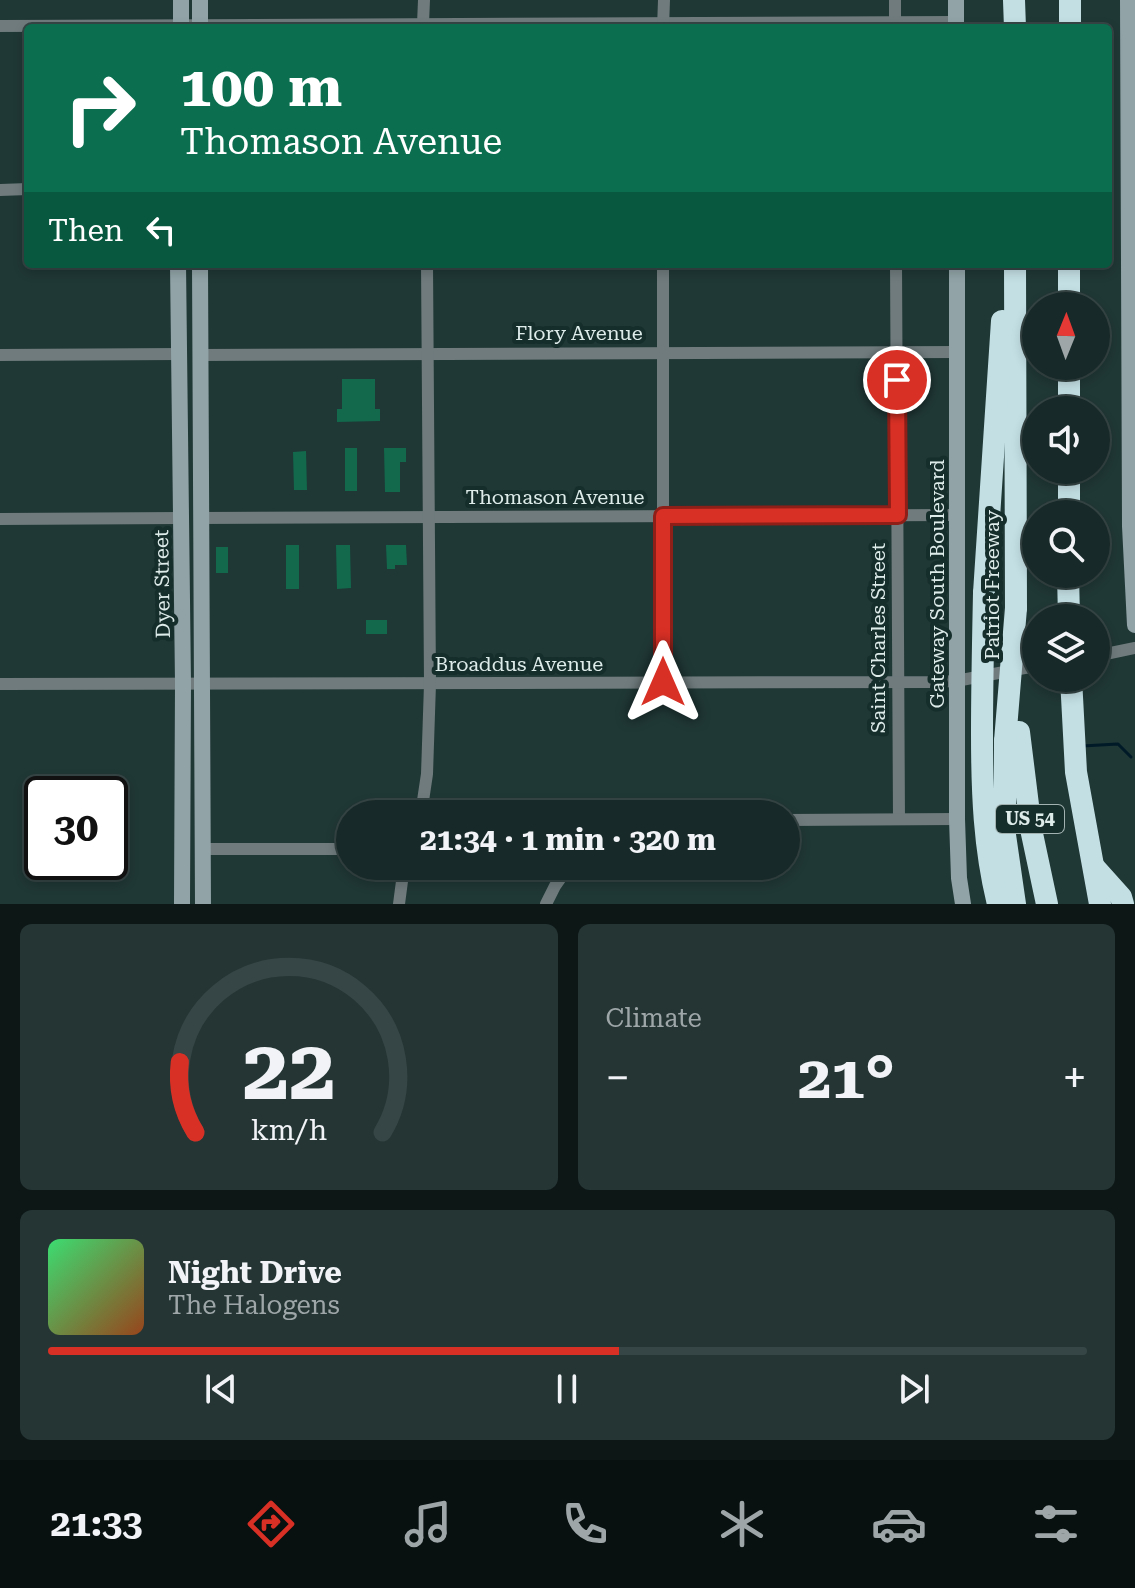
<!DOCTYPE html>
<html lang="en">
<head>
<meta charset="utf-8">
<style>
	body { margin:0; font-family:"Roboto Serif",serif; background:#243534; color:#f1f3f6; height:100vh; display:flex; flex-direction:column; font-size:30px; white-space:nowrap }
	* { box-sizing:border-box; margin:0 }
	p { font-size:26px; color:#9ea6a8 }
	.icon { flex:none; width:44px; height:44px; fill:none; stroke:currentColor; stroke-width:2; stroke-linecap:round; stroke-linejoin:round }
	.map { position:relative; height:904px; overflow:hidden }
	.sheet { display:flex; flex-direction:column; gap:20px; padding:20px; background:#0d1716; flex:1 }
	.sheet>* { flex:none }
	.top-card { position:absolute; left:24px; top:24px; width:1088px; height:244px; border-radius:8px; box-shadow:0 4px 12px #0003,0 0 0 2px #364545; background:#0b6e4f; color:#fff; overflow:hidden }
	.needle { width:52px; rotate:1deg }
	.controls { position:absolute; left:1022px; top:292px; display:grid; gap:16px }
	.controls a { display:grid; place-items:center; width:88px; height:88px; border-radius:50%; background:#172928; box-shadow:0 4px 12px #0003,0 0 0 2px #364545; font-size:40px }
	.speed { position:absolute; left:24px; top:776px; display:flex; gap:16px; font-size:40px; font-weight:700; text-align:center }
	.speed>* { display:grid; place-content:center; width:104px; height:104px; border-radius:50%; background:#172928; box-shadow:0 4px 12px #0003,0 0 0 2px #364545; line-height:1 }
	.speed .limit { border:4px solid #111; border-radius:12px; background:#fff; color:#111 }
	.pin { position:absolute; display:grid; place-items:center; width:68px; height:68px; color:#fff; margin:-34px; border:4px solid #fff; border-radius:50%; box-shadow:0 2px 8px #0007 }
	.me { position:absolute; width:88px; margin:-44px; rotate:0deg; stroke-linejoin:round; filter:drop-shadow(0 0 6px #0008) }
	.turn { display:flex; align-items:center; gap:28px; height:168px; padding:0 24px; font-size:36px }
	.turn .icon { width:104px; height:104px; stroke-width:2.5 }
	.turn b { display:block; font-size:56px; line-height:68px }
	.then { display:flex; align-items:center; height:76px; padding:0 24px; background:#0003; gap:16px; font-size:30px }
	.big { font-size:60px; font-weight:700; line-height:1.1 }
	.sheet .tile { flex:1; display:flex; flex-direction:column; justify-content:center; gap:12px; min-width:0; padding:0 28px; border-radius:12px; background:#243534 }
	.sheet .dial { align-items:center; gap:0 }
	.dial svg { height:208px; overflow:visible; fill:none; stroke:#364545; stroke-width:7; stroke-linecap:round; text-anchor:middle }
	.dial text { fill:#f1f3f6; stroke:none }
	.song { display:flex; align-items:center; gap:24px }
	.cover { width:96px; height:96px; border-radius:12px; background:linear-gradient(135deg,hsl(140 70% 55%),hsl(20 70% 35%)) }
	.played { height:8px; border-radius:4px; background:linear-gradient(90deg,#d93025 55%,#364545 55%) }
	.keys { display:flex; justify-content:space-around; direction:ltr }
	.heat { display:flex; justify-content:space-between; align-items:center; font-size:44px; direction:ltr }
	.sheet .tiles { flex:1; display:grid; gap:20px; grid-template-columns:1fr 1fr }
	.tile:last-child { grid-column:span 2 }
	.trip { position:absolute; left:336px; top:800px; width:464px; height:80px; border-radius:40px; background:#172928; box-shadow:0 4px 12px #0003,0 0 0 2px #364545; font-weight:700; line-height:80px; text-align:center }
	.tabs { display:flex; height:128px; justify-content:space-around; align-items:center; background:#091010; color:#9ea6a8 }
	.tabs .icon { width:56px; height:56px }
	.tabs .current { color:#d93025 }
	.tabs b { font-size:36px; color:#f1f3f6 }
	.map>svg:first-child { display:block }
</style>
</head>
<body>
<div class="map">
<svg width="1135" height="904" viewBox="0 0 1135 904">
	<rect width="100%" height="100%" fill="#1f3735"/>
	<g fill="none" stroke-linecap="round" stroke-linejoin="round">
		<polyline stroke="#001a28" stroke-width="3" points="1082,746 1118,744 1131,757"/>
	</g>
	<g fill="#12694c">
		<polygon points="342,379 375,379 375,409 380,409 380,421 337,422 337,409 342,409"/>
		<rect x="345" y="448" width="12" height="43"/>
		<polygon points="384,448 406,448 406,462 400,462 400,492 385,492"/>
		<polygon points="306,451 307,490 294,490 293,452"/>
		<rect x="286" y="545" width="13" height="44"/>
		<polygon points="336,545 350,545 351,588 337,589"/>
		<polygon points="386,545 406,545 407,565 395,565 395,569 387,569"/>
		<rect x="216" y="547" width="12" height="26"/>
		<rect x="366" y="620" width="21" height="14"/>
	</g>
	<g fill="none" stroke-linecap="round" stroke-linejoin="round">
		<g stroke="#6f7b7d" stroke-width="12">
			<polyline points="895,0 895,28"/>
			<polyline points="423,24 424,0"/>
			<polyline points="0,26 956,22"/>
			<polyline points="663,28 664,0"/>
			<polyline points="0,190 28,189"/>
			<polyline points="896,264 899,819"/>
			<polyline points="0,355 179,354"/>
			<polyline points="200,355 957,352"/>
			<polyline points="201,518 957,515"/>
			<polyline points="0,519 180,518"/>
			<polyline points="1096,656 1135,648"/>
			<polyline points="663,682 663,264"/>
			<polyline points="0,684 937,682 956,681 1036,666"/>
			<polyline points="421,814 427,774 430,684 427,264"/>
			<polyline points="786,820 957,819"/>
			<polyline points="203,849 350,849"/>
			<polyline points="399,904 404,866"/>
			<polyline points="546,904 555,886 569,866"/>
		</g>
		<g stroke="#91a3a7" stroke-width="16">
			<polyline points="956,0 956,28"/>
			<polyline points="1128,0 1130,526 1135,625"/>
			<polyline points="181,28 181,0"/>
			<polyline points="200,28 200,0"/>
			<polyline points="178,264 183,684 182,904"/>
			<polyline points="200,264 203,904"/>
			<polyline points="957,264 957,819 959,878 963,904"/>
		</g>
		<g stroke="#c3dfe4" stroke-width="22">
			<polyline points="1014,0 1015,28"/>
			<polyline points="1070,28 1070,0"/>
			<polyline points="1015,264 1016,608"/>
			<polyline points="1069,306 1069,264"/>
			<polyline points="1069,410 1069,366"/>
			<polyline points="1069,514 1069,470"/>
			<polyline points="1068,574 1069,618"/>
			<polyline points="984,593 1002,321"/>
			<polyline points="1071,678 1076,772 1100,904"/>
			<polyline points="1019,732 1031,829 1047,904"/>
			<polyline points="1005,741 1005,835 1015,904"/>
			<polyline points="1095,868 1121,897 1123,904"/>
		</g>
		<g stroke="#c3dfe4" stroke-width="22">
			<path d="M984,593c-1,47 -2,94 -2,141 0,57 2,114 16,170"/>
			<polyline points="1005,741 1016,608"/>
		</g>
	</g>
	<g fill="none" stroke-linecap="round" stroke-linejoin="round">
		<defs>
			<polyline id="route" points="663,682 663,516 898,515 897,380"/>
		</defs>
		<use href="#route" stroke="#8d1f18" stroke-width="20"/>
		<use href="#route" stroke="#d93025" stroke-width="14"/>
	</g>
	<g text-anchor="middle" stroke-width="8" stroke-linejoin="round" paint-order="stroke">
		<rect fill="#152d2b" stroke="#a1b2b0" stroke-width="2" x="996" y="805" width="68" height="28" rx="6"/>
		<g font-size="18" font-weight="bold" fill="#ddebe9">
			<text x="1030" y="825">US 54</text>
		</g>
		<g font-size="20" fill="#ddebe9" stroke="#152d2b">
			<text x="579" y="340">Flory Avenue</text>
			<text x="555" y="504">Thomason Avenue</text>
			<text transform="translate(162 584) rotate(-91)" y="7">Dyer Street</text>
			<text transform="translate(937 584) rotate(-90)" y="7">Gateway South Boulevard</text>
			<text transform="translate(992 585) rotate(-90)" y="7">Patriot Freeway</text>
			<text transform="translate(878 638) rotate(-90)" y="7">Saint Charles Street</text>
			<text x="519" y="671">Broaddus Avenue</text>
		</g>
	</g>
</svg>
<div class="controls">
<a><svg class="needle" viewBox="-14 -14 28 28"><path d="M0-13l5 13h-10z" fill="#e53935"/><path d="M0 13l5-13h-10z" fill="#9ea6a8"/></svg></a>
<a><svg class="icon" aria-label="sound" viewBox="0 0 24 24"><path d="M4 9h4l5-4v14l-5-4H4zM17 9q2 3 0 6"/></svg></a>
<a><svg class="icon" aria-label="search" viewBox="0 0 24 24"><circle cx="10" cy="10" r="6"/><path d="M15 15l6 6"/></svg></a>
<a><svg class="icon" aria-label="layers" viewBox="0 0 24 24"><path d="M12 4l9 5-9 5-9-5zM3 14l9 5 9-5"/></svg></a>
</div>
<div class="speed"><div class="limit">30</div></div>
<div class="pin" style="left:897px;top:380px;background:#d93025"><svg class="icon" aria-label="arrive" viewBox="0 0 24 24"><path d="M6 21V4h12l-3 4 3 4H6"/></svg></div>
<svg class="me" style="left:663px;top:682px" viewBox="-20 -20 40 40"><path d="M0-17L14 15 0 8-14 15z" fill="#d93025" stroke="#fff" stroke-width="4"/></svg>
<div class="trip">21:34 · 1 min · 320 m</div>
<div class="top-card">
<div class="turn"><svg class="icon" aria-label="right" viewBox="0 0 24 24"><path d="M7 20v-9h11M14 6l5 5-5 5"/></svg><div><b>100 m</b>Thomason Avenue</div></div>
<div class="then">Then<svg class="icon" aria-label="left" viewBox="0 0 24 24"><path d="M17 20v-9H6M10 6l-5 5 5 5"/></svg></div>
</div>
</div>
<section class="sheet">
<div class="tiles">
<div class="tile dial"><svg viewBox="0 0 100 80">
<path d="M14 69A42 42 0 1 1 86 69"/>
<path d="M14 69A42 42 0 0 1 8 42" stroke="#d93025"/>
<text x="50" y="56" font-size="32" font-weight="700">22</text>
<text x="50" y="72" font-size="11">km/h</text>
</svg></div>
<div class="tile"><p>Climate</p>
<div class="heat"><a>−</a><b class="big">21°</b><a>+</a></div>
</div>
<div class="tile">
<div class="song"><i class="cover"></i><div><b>Night Drive</b><p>The Halogens</p></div></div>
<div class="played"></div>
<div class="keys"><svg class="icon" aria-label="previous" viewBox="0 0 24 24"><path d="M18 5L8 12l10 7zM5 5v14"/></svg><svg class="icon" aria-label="pause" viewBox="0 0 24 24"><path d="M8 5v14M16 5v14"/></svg><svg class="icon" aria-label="next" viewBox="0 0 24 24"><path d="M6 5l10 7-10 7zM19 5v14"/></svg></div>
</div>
</div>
</section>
<nav class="tabs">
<b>21:33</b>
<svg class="icon current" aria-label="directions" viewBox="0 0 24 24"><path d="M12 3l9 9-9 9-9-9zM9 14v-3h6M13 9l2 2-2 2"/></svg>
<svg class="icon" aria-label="music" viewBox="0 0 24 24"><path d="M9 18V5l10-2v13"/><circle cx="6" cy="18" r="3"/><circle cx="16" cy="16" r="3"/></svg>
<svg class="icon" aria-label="phone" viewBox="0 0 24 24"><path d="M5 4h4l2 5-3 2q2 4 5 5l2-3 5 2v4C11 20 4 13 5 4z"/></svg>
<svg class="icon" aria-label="climate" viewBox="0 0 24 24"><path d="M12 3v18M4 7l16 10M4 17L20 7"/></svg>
<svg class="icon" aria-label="car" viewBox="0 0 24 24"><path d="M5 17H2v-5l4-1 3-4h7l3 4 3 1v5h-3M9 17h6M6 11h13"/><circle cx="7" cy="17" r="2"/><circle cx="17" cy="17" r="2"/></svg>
<svg class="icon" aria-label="filters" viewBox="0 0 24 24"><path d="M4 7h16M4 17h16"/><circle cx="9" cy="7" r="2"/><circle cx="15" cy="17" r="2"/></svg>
</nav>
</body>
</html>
